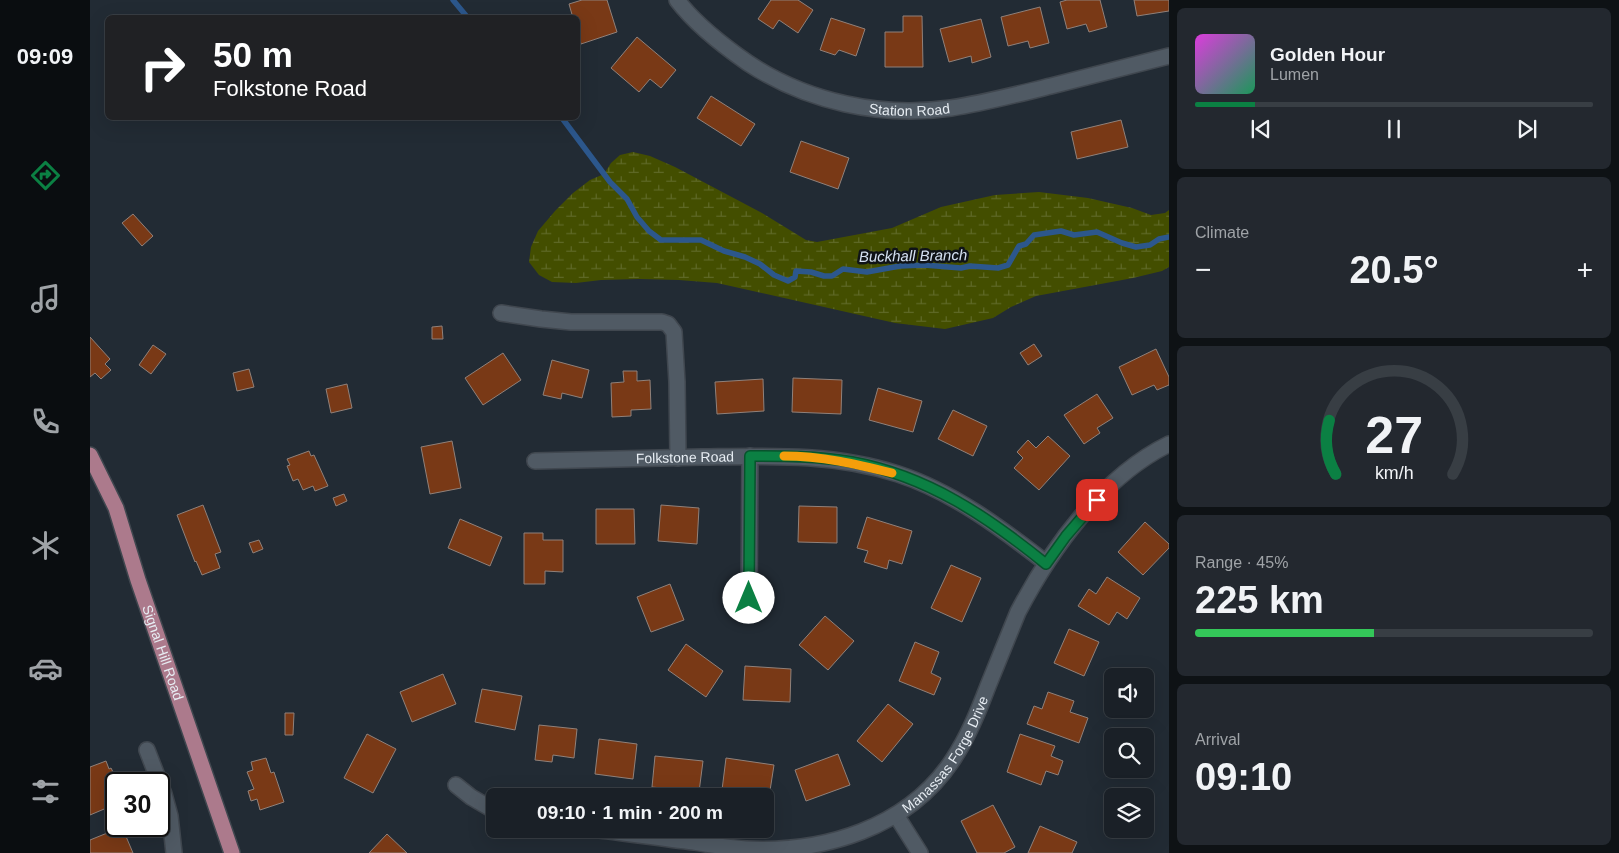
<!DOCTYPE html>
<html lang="en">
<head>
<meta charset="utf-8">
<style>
	body { margin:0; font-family:Helvetica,sans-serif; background:#23282f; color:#f1f3f6; height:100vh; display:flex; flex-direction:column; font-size:19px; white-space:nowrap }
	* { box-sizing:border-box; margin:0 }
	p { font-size:16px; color:#9fa3a7 }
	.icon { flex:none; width:28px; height:28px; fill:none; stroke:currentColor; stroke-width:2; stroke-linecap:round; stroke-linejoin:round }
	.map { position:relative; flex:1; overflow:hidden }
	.panel { display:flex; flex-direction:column; gap:8px; padding:8px; background:#0e1215; width:450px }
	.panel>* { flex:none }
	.banner { position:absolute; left:15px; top:15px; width:475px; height:105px; border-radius:8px; box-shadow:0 5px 20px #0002,0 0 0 1px #383e44; background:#202124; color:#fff; overflow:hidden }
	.tools { position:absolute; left:1014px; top:668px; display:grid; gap:10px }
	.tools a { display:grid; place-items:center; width:50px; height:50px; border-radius:8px; background:#1a2027; box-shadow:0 5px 20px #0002,0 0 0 1px #383e44; font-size:25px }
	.speed { position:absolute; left:15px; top:772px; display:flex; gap:10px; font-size:25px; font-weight:700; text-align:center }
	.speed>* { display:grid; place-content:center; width:65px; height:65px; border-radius:50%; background:#1a2027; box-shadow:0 5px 20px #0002,0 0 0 1px #383e44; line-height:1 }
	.speed .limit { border:2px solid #111; border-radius:8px; background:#fff; color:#111 }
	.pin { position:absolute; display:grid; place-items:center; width:42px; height:42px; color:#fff; margin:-21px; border-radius:10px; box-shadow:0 2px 8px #0006 }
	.me { position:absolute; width:55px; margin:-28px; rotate:0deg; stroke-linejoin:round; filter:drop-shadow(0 0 4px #0008) }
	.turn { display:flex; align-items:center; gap:18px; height:105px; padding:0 25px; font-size:22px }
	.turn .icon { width:65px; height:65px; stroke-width:2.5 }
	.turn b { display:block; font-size:35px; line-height:42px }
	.big { font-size:38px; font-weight:800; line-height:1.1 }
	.panel .tile { flex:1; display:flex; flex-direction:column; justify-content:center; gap:8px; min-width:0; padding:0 18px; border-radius:8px; background:#23282f }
	.panel .dial { align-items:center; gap:0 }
	.dial svg { height:130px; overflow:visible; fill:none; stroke:#383e44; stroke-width:7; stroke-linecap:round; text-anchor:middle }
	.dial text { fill:#f1f3f6; stroke:none }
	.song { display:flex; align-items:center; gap:15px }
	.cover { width:60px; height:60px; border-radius:8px; background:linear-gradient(135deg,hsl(300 70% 55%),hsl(150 70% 35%)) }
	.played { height:5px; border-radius:2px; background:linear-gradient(90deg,#0b8043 15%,#383e44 15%) }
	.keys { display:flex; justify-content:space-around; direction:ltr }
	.heat { display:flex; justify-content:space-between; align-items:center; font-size:28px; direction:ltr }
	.charge { height:8px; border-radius:4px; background:linear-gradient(90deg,#34c759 45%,#383e44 0) }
	.trip { position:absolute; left:396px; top:788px; width:288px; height:50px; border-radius:8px; background:#1a2027; box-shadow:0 5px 20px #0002,0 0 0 1px #383e44; font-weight:800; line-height:50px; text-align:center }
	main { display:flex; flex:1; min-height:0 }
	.dock { display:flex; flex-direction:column; width:90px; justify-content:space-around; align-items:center; background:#0a0d10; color:#9fa3a7 }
	.dock .icon { width:35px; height:35px }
	.dock .selected { color:#0b8043 }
	.dock b { font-size:22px; color:#f1f3f6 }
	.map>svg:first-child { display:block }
</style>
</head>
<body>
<main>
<nav class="dock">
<b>09:09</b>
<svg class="icon selected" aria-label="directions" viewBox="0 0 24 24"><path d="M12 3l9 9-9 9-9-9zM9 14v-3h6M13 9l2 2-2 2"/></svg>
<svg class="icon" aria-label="music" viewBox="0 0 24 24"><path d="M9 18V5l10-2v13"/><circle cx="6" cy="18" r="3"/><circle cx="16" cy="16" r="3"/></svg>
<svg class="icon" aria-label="phone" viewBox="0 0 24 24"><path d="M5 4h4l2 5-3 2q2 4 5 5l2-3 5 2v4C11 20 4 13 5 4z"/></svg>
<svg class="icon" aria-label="climate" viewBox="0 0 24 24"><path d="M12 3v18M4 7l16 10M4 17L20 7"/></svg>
<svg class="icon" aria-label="car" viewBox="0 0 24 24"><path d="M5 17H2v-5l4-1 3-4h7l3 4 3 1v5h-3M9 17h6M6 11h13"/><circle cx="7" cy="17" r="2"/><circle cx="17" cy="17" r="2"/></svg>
<svg class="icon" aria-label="filters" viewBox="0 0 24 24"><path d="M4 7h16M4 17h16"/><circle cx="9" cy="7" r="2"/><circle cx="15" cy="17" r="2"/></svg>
</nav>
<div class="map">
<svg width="1079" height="853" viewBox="0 0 1079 853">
	<defs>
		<pattern id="wetland-marsh" width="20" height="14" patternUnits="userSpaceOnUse" patternTransform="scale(1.25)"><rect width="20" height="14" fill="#434e00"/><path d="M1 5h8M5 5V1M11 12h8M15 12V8" fill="none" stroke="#5e6826"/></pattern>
	</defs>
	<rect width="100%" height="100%" fill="#222b34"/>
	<polygon fill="url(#wetland-marsh)" points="543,152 560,156 585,167 672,213 716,240 727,242 802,228 851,207 905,195 949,192 998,198 1042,208 1061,215 1075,213 1079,210 1079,267 1072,271 1043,278 946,296 921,307 903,318 855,329 805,323 627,283 589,280 549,279 511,280 486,283 462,282 449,275 439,262 441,247 448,231 465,211 483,193 500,180 514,174 521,163 530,155"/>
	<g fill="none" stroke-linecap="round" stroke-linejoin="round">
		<g stroke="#2c578c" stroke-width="5.5">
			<polyline points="363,0 378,18"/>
			<polyline points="472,118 520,182 537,199 547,217 559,231 571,240 611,240 634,251 655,257 670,264 684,275 698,281 705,277 706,271 721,272 734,276 742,276 753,269 777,272 810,266 834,265 871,268 880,266 908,268 918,265 929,246 936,244 944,235 971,231 984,235 1007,232 1032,243 1046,247 1060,245 1069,239 1079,237"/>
		</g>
	</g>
	<g fill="#793916" stroke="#90817a">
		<polygon points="492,0 517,0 527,32 491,44 488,31 488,18 483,18 479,4"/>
		<polygon points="681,0 708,0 723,10 708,33 689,20 683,29 668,19"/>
		<polygon points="977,0 1010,0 1017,27 999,32 996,24 977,29 970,2"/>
		<polygon points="1044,0 1079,0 1079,11 1047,16"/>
		<polygon points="950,7 959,43 940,48 938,41 918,46 911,17"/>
		<polygon points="813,16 832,16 833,67 795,67 795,32 813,32"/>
		<polygon points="741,18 775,29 766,56 749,50 745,55 730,50"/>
		<polygon points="891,19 901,57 882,63 881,56 859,62 850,29"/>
		<polygon points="547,37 586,70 571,88 560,79 549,92 521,68"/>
		<polygon points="621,96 665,124 651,146 607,118"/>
		<polygon points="1031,120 1038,147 987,159 981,132"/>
		<polygon points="711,141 759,158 748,189 700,172"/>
		<polygon points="43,214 63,236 52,246 32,223"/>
		<polygon points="352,326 353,339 342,339 342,327"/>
		<polygon points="0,337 20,359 15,364 21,370 11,379 5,373 0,377"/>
		<polygon points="944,344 952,356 938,365 930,353"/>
		<polygon points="63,345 76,354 61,374 49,365"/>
		<polygon points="1066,349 1079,377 1079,385 1067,390 1064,385 1042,395 1029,367"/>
		<polygon points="413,353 431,380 393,405 375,378"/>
		<polygon points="462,360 499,370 492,398 472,393 471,399 453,395"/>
		<polygon points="159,369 164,387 147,391 143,373"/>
		<polygon points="533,371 547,371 547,381 560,380 561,409 541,410 541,416 522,417 521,383 534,382"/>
		<polygon points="703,378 752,380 751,414 702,412"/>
		<polygon points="673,379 674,411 627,414 625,382"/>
		<polygon points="257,384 262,408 241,413 236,389"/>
		<polygon points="788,388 832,401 823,432 779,420"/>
		<polygon points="1007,394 1023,418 1007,428 1010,433 994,444 974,415"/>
		<polygon points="863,410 897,426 883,456 848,439"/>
		<polygon points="958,436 980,456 949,490 924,468 933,458 927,452 938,440 946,448"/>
		<polygon points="362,441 371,488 340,494 331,447"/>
		<polygon points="219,451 221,456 224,455 238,486 225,491 223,486 213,490 208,479 203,481 197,466 200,465 197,459"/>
		<polygon points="254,494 257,501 246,506 243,498"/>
		<polygon points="113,505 131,552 125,554 130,568 112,575 106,561 105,562 87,515"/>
		<polygon points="571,505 609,508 607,544 568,541"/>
		<polygon points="709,506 747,507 747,543 708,542"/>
		<polygon points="506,509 544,509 545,544 506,544"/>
		<polygon points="777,517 822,531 812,564 799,560 797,569 774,562 778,551 767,548"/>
		<polygon points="370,519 412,537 400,566 358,548"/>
		<polygon points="1055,522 1079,544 1079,548 1053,575 1028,552"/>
		<polygon points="434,533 453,533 453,540 473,540 473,572 455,571 455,584 434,584"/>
		<polygon points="169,540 173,549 163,553 159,543"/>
		<polygon points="861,565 891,578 872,622 841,608"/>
		<polygon points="1017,577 1050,598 1037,619 1027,612 1019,625 988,606 999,589 1006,594"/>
		<polygon points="580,584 594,620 561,632 547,597"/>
		<polygon points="735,616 764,641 738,670 709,645"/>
		<polygon points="979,629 1009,642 994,676 964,663"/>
		<polygon points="825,642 849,652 841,673 851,678 844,695 809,681"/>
		<polygon points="596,644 633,671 616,697 578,670"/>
		<polygon points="655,666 701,669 700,702 653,700"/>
		<polygon points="353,674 366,704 322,722 310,692"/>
		<polygon points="392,689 432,696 425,730 385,722"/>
		<polygon points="958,692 984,701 980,712 998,718 989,743 937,724 944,706 952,709"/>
		<polygon points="798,704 823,724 792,762 767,741"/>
		<polygon points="195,713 204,713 203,735 195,735"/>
		<polygon points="449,725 487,729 484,758 463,755 462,762 445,760"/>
		<polygon points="277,734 306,749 283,793 254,778"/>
		<polygon points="930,734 965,746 961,756 973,761 968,775 956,771 951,785 917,772"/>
		<polygon points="509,739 547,744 543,779 505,774"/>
		<polygon points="748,754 760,785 716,801 705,770"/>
		<polygon points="565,756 613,761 609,792 562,787"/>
		<polygon points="176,758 181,773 184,772 194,802 170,810 167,799 161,801 158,791 164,789 157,772 163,770 161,762"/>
		<polygon points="636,758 684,765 679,797 632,790"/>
		<polygon points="16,761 19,769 21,768 29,784 26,784 26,804 0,815 0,767"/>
		<polygon points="903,805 925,847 914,853 887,853 871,821"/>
		<polygon points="950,826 987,842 982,853 938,853"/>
		<polygon points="32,827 43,853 0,853 0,840"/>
		<polygon points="297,834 317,853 279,853"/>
	</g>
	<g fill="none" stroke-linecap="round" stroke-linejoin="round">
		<defs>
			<g id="minor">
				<path id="s1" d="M587,0c19,25 45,45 71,63 59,39 133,55 203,45 34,-5 67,-14 100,-22 39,-10 79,-20 118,-30"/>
				<polyline points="411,313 451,319 481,322 572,322 578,324 584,332 587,382 588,458"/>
				<path id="s2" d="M445,461c56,-1 111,-3 167,-4 66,-1 132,-4 196,17 55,18 103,54 148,89"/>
				<polyline points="659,598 660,456"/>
				<polyline points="57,750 74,794 80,816 84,853"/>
				<polyline points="366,785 381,797 405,811"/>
				<polyline points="806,815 830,853"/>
				<path id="s3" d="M502,829c34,4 68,9 102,13 17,3 35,6 52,7 78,4 161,-21 206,-88 16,-24 26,-49 36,-75 10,-25 20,-49 30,-74 33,-63 85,-136 151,-168"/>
			</g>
			<g id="major">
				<path id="s4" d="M0,455l26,53 22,72 94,273"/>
			</g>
		</defs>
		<use href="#minor" stroke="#40474f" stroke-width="18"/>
		<use href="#major" stroke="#40474f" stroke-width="18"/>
		<use href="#minor" stroke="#505a64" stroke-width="15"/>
		<use href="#major" stroke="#ac7a8c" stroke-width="15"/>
	</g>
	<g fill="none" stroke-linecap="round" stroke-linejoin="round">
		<defs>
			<path id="route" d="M659,598l1,-142c34,0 68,0 102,6 76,14 136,55 194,102l20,-28 31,-36"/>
		</defs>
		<use href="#route" stroke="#07532c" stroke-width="12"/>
		<use href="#route" stroke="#0b8043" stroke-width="9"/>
		<path stroke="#f59e0b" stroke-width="9" d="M694,456c38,0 72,8 108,17"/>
	</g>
	<g text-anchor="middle" stroke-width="5" stroke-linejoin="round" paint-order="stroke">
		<g font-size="14" fill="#e7edf3" stroke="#0f1317">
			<text dy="5" stroke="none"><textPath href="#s1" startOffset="266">Station Road</textPath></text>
			<text dy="5" stroke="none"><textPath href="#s2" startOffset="150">Folkstone Road</textPath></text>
			<text dy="5" stroke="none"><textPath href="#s4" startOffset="211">Signal Hill Road</textPath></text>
			<text dy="5" stroke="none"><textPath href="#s3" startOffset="391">Manassas Forge Drive</textPath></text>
		</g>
		<g font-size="15" font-style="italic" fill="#d4e0f1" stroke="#0f1317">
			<text transform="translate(823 256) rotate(-1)" y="5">Buckhall Branch</text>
		</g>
	</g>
</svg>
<div class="tools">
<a><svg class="icon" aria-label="sound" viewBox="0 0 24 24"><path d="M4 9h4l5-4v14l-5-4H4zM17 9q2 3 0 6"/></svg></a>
<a><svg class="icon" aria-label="search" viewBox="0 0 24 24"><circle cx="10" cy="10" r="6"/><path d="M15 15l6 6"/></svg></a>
<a><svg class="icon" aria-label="layers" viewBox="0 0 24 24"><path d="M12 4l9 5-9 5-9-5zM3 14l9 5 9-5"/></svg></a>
</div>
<div class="speed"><div class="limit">30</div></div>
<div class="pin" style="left:1007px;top:500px;background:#d93025"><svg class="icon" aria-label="arrive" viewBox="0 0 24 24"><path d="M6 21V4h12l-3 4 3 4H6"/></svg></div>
<svg class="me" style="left:659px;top:598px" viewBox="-20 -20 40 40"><circle r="19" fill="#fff"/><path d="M0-13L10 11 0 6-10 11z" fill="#0b8043"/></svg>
<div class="trip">09:10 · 1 min · 200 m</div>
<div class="banner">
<div class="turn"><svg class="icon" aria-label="right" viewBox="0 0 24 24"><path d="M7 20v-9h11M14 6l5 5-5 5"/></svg><div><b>50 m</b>Folkstone Road</div></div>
</div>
</div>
<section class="panel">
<div class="tile">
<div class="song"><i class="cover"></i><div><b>Golden Hour</b><p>Lumen</p></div></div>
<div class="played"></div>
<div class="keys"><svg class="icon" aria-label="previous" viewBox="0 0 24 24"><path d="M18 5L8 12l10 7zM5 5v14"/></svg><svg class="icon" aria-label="pause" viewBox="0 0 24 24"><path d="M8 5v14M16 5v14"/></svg><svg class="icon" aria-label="next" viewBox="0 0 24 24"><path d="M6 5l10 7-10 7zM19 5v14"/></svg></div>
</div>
<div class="tile"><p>Climate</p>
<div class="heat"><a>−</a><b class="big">20.5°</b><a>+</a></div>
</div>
<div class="tile dial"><svg viewBox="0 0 100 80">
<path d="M14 69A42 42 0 1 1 86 69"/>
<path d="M14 69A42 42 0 0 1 10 36" stroke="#0b8043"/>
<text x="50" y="56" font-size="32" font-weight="700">27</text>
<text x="50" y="72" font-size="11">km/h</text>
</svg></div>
<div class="tile"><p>Range · 45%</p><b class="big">225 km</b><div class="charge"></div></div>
<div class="tile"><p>Arrival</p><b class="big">09:10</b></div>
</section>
</main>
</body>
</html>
